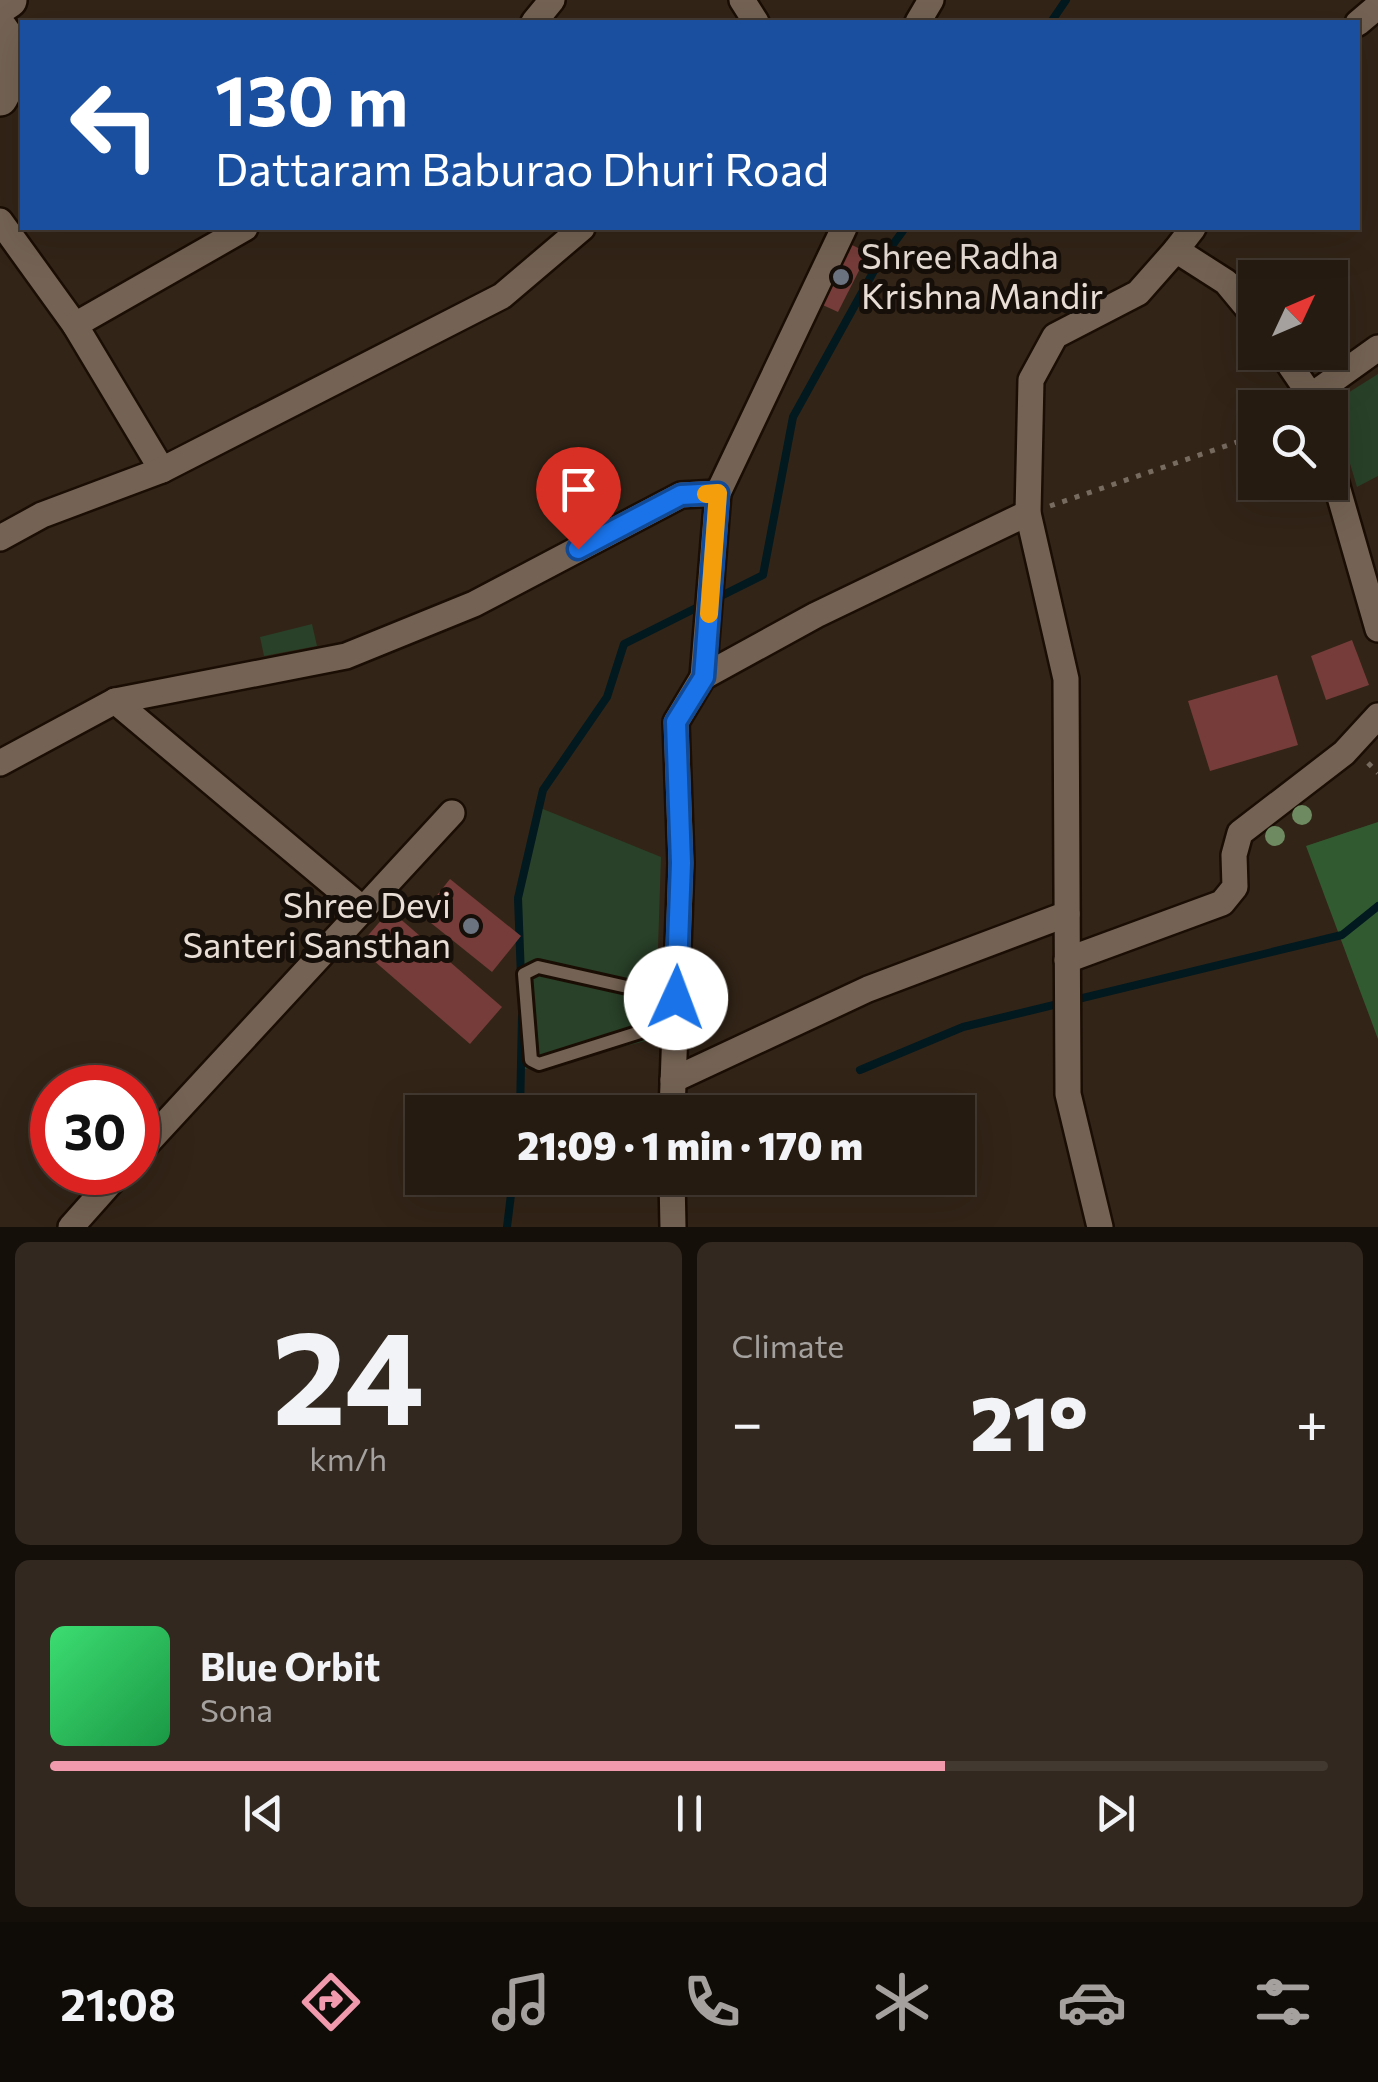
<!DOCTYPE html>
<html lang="en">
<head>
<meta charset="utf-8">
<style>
	body { margin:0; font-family:Commissioner,sans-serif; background:#32281f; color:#f1f3f6; height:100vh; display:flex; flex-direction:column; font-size:38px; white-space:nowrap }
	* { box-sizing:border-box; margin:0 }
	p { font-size:32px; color:#a4a19f }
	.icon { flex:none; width:55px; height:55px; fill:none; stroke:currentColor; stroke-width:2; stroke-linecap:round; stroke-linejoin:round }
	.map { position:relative; height:1227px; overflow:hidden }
	.sheet { display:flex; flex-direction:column; gap:15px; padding:15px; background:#150f09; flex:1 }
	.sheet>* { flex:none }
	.top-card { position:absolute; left:20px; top:20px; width:1340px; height:210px; border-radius:0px; box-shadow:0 10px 40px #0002,0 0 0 2px #423931; background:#1a4fa0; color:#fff; overflow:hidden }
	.needle { width:65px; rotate:46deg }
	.controls { position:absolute; left:1238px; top:260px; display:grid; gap:20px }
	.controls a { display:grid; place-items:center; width:110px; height:110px; border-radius:0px; background:#261b11; box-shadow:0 10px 40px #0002,0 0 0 2px #423931; font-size:50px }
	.speed { position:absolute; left:30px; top:1065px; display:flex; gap:20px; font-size:50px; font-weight:700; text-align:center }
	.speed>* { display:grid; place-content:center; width:130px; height:130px; border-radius:50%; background:#261b11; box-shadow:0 10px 40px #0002,0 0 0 2px #423931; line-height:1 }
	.speed .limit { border:15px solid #d22; background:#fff; color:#111 }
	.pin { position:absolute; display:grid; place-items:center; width:85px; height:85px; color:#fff; margin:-102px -42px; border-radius:50% 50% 50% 0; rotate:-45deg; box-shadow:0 0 10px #0007 }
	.pin .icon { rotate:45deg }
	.me { position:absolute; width:110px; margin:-55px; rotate:2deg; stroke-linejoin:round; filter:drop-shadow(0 0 8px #0008) }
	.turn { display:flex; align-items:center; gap:35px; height:210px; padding:0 30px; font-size:45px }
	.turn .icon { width:130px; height:130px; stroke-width:2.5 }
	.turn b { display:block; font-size:70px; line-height:85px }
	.big { font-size:75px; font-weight:800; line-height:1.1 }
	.sheet .card { flex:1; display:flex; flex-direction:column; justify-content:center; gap:15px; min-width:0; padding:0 35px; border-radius:15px; background:#32281f }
	.sheet .dial { align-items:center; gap:0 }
	.dial b { font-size:130px; line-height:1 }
	.song { display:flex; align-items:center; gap:30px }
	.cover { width:120px; height:120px; border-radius:15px; background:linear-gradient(135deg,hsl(140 70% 55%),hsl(140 70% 35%)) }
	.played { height:10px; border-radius:5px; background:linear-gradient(90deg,#f29aad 70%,#423931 70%) }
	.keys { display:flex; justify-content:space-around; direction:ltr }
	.heat { display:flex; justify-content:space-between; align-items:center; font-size:55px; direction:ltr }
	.sheet .tiles { flex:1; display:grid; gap:15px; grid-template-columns:1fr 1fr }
	.card:last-child { grid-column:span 2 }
	.trip { position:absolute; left:405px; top:1095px; width:570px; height:100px; border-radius:0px; background:#261b11; box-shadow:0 10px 40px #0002,0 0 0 2px #423931; font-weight:800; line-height:100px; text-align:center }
	.dock { display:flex; height:160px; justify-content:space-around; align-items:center; background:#0f0b07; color:#a4a19f }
	.dock .icon { width:70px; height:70px }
	.dock .active { color:#f29aad }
	.dock b { font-size:45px; color:#f1f3f6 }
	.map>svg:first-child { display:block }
</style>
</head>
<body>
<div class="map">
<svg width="1378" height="1227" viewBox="0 0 1378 1227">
	<rect width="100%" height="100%" fill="#322417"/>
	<g fill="#294128">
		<polygon points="1378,374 1378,476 1357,487 1332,403"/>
		<polygon points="312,624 317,646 264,656 260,637"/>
		<polygon points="538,807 661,857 655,1039 521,1070 515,894"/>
	</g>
	<polygon fill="#315a30" points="1378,822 1378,1039 1306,846"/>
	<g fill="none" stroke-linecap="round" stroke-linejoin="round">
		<g stroke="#01191f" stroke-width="8">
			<polyline points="1051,22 1066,0"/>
			<polyline points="715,599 763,575 793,417 875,269 905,228"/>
			<polyline points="521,977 518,898 543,790 607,697 624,644 702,605"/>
			<polyline points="860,1070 963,1027 1342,935 1378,906"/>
			<polyline points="520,1112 522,1016"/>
			<polyline points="507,1227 513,1178"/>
		</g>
	</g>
	<g fill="#763c39">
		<polygon points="844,241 868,253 838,312 814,301"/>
		<polygon points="1352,640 1369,685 1326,700 1311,656"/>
		<polygon points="1277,675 1298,745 1210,771 1188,701"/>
		<polygon points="450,879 521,936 492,972 421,915"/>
		<polygon points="390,910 502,1007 470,1044 358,947"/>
	</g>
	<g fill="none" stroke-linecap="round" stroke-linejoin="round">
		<defs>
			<polyline id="lane" points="675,1021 539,1064 531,1060 524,974 538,967 676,998"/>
			<g id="street">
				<polyline points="742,0 756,22"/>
				<polyline points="534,22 552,0"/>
				<polyline points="918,22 931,0"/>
				<polyline points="1358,23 1378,6"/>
				<polyline points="0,221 75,325 162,470"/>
				<polyline points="1176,250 1193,228"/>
				<polyline points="75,325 245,228"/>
				<polyline points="1281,352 1311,396 1378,348"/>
				<polyline points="1330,462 1378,629"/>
				<polyline points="0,538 42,515 162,470 502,296 582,228"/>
				<polyline points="703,677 718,493 844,228"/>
				<polyline points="115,701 364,910"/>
				<polyline points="0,763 115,701 346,656 474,604 681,495 718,493"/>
				<polyline points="1067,960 1222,903 1235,887 1234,855 1240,833 1344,753 1378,716"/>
				<polyline points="673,1080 868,989 1067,914"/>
				<polyline points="672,1112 681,863 676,722 703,677 816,615 1028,513"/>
				<polyline points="138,1153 452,813"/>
				<polyline points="672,1178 673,1227"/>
				<polyline points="71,1227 120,1172"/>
				<polyline points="1100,1227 1068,1094 1066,679 1028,513 1031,380 1055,336 1138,293 1176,250 1226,282 1255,317"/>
			</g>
			<g id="secondary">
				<polyline points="0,6 9,0"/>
				<polyline points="0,29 14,49 11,77 0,98"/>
			</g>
		</defs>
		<use href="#lane" stroke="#1a0d03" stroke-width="18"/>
		<use href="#street" stroke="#1a0d03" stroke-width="30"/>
		<use href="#secondary" stroke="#1a0d03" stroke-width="40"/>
		<g stroke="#776b60" stroke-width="5" stroke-dasharray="5 8" stroke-linecap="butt">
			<polyline points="1050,506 1255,436"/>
			<polyline points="1368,763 1378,773"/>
		</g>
		<use href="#lane" stroke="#746354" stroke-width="12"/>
		<use href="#street" stroke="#746354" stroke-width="25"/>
		<use href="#secondary" stroke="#746354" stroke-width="35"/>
	</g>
	<g fill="#6d8a60">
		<circle cx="1302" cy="815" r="10"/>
		<circle cx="1275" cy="836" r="10"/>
	</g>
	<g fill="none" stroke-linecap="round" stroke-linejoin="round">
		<defs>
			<polyline id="route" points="578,549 681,495 718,493 704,677 676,722 681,863 676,998"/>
		</defs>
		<use href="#route" stroke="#114b97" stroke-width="25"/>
		<use href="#route" stroke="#1a73e8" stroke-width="18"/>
		<polyline stroke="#f59e0b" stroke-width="18" points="706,494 718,493 709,614"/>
	</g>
	<g fill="#6b7280" stroke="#150e09" stroke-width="4">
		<circle cx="841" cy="277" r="10"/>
		<circle cx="471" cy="926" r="10"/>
	</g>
	<g text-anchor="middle" stroke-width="10" stroke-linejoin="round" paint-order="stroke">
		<g font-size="35" fill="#e8ded6" stroke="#150e09" text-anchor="start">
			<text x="861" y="269">Shree Radha<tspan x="861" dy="40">Krishna Mandir</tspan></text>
			<text x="451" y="918" text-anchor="end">Shree Devi<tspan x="451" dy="40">Santeri Sansthan</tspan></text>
		</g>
	</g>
</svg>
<div class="controls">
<a><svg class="needle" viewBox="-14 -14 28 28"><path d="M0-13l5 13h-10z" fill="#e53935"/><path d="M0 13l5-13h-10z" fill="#a4a19f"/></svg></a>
<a><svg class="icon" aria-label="search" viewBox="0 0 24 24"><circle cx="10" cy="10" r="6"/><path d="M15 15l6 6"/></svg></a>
</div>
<div class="speed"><div class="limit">30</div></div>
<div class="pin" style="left:578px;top:549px;background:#d93025"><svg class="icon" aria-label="arrive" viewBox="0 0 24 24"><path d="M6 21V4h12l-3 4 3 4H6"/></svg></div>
<svg class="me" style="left:676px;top:998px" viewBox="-20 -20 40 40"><circle r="19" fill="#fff"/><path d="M0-13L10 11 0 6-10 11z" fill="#1a73e8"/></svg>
<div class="trip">21:09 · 1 min · 170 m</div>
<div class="top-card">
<div class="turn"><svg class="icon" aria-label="left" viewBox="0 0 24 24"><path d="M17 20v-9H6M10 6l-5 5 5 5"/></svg><div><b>130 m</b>Dattaram Baburao Dhuri Road</div></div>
</div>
</div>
<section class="sheet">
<div class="tiles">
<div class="card dial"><b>24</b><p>km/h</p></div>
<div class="card"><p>Climate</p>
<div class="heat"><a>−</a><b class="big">21°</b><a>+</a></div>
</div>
<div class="card">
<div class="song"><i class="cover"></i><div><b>Blue Orbit</b><p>Sona</p></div></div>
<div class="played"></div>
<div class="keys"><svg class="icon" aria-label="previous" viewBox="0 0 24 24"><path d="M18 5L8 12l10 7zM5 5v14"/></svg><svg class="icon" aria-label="pause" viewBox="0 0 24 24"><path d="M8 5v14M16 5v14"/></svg><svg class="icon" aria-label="next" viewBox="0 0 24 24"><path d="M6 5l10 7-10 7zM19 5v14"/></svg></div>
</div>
</div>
</section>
<nav class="dock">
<b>21:08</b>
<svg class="icon active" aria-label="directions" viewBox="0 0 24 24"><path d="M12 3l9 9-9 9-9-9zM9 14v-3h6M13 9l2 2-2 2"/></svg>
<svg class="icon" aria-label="music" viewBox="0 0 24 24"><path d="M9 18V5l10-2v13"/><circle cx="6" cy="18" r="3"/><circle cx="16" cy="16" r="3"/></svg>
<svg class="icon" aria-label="phone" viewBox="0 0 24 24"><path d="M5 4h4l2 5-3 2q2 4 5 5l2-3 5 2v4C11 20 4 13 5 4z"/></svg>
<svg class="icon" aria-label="climate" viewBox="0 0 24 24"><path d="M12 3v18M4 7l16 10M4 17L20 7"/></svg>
<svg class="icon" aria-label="car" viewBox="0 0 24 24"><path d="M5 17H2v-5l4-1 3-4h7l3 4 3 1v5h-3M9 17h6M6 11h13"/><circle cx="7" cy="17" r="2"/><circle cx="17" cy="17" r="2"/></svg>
<svg class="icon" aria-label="filters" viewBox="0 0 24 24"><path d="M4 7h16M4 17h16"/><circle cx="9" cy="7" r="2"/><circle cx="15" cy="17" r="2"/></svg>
</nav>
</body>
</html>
